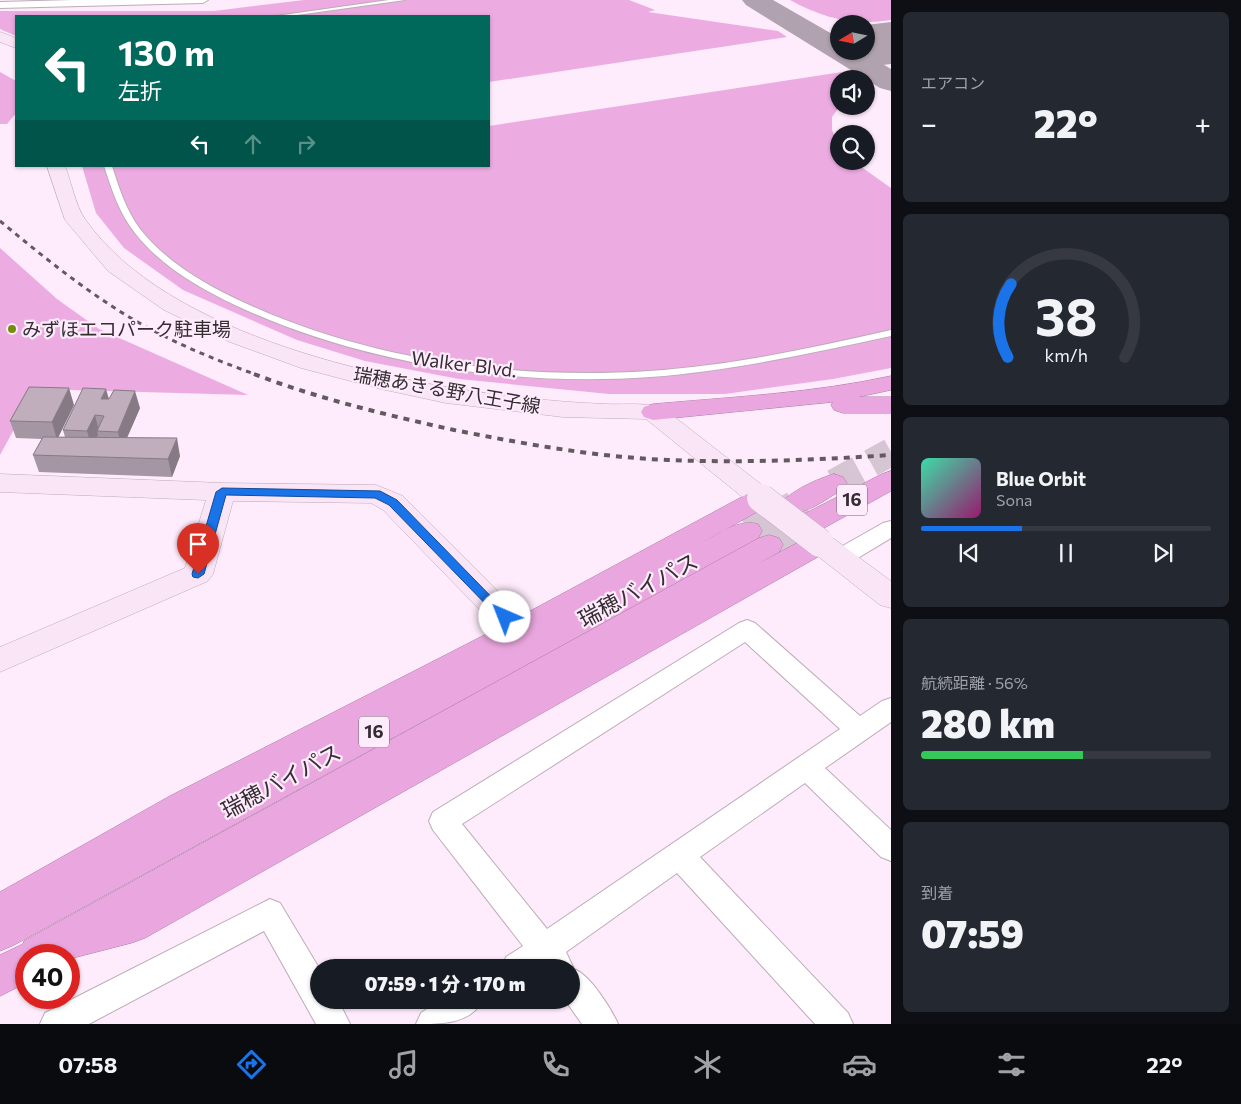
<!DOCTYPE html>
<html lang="ja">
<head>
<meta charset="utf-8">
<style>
	body { margin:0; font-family:Commissioner,"Noto Sans JP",sans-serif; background:#242831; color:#f1f3f6; height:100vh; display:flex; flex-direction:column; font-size:19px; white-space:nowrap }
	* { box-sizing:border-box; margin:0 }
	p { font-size:16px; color:#9ea1a6 }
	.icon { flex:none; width:28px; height:28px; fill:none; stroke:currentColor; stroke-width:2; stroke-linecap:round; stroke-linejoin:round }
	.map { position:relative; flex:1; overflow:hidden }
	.sheet { display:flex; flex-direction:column; gap:12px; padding:12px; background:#0d0f14; width:350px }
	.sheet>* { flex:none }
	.top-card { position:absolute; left:15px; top:15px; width:475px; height:152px; border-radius:0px; box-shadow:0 1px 4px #0004; background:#00695c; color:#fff; overflow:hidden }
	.needle { width:32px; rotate:260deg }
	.tools { position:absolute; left:830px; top:15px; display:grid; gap:10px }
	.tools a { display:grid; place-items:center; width:45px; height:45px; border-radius:50%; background:#171b24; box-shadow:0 1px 4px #0004; font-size:25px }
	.speed { position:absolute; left:15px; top:944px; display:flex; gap:10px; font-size:25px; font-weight:700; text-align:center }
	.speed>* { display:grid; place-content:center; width:65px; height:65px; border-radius:50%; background:#171b24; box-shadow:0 1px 4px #0004; line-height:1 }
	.speed .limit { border:8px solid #d22; background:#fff; color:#111 }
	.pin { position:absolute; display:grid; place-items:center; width:42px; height:42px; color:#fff; margin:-51px -21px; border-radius:50% 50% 50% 0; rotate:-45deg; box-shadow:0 0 5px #0007 }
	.pin .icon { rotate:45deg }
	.me { position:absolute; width:55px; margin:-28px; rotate:316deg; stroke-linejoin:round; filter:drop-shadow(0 0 4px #0008) }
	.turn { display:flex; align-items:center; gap:18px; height:105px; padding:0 20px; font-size:22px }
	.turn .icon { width:65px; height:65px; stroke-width:2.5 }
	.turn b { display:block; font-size:35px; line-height:42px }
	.lanes { display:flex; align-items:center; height:48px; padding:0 20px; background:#0003; justify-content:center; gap:25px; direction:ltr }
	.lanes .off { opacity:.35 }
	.big { font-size:38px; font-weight:800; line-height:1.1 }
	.sheet .widget { flex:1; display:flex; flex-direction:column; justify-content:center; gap:8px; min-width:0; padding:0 18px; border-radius:8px; background:#242831 }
	.sheet .dial { align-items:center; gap:0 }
	.dial svg { height:130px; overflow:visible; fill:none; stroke:#363941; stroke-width:7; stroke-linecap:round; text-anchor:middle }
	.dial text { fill:#f1f3f6; stroke:none }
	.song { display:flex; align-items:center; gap:15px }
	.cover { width:60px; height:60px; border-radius:8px; background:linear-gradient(135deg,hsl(160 70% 55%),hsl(320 70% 35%)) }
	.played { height:5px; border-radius:2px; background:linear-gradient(90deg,#1a73e8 35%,#363941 35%) }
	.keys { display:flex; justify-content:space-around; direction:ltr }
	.heat { display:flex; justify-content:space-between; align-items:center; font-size:28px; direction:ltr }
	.charge { height:8px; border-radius:4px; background:linear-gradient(90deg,#34c759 56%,#363941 0) }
	.trip { position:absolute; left:310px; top:959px; width:270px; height:50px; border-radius:25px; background:#171b24; box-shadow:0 1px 4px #0004; font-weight:800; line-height:50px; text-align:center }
	.tabs { display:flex; height:80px; justify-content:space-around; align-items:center; background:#090b0e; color:#9ea1a6 }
	.tabs .icon { width:35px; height:35px }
	.tabs .current { color:#1a73e8 }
	.tabs b { font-size:22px; color:#f1f3f6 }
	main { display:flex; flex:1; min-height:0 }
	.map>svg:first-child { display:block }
</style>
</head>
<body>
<main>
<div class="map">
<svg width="891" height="1024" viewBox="0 0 891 1024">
	<rect width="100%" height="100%" fill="#feebfb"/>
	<g fill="#ecace2">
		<polygon points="304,0 629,0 655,10 648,12 778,31 787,37 489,82 489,16 16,16 16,36 0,29 0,11 214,11"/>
		<path d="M790,0h101v20c-37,6 -69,-2 -101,-20z"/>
		<polygon points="0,72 16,81 16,113 7,124 0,124"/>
		<polygon points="842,72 852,79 839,79 840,106 832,117 832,130 839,146 839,161 853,161 891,188 891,368 833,379 725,394 609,394 459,379 365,361 297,340 183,290 124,248 96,213 82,166 489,166 489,126"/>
		<polygon points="0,248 57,299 99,329 248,395 36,389 0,455"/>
	</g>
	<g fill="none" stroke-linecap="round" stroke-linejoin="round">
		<polygon fill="#b0a2ae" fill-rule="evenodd" points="742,0 773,0 839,38 839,51 861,51 891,69 891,91 880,88 746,5"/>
		<polygon fill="#b0a2ae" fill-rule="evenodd" points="891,22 891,64 866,67 841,61 831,46 839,35 839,51 866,51 866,25"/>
		<g stroke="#d6c5d3" stroke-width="28" stroke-dasharray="28 14" stroke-linecap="butt">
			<polyline points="834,483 891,452"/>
			<polyline points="748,531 794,505"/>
			<polyline points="769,545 814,521"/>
		</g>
		<defs>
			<g id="lane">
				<polygon points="389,0 405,0 290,16 276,16"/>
				<path d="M104,166h8c7,22 14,44 28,63 27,34 66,56 105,74 124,57 268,77 404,68 82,-5 162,-23 242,-41v6c-80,17 -159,35 -241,41 -137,10 -288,-13 -413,-71 -38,-18 -75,-39 -102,-73 -16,-20 -23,-43 -31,-67z"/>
			</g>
			<g id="street">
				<polygon points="73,0 208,0 203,3 0,8 0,2"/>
				<polygon points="891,521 891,538 848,564 840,566 832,564 829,558 832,552 883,523"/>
				<path d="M747,620l8,3 105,93 22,-15 9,-3v24l-66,46 66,62v31l-10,-4 -76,-74 -105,74 148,156 5,11h-38l-138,-151 -111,79 8,17c16,6 37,39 44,55h-36l-17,-24h6v-32h-69l4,-11 17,-11 -90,-116 -4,-9 4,-9 306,-189zM745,642l95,87 -293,200 -85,-105z"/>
				<polygon points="270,899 280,903 319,968 319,1000 338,1000 350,1024 316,1024 264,931 89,1024 40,1024 45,1013"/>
				<path d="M440,1000h43c-13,24 -40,24 -67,24l5,-11z"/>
			</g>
			<g id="secondary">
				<polygon points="0,32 16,38 16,48 0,42"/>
				<path d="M47,166h18c6,15 11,41 20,53 82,118 308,165 442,179 26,3 53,5 79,6 20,1 38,-2 57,4l108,84 4,6 -4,6 -10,3 -10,-3 -105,-85 -83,-2 -117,-14 -65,-14 -80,-21 -71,-26 -66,-32 -56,-39 -43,-51z"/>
				<polygon points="0,474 222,483 376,485 403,496 530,623 534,631 530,639 519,643 508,639 383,510 371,503 233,501 213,574 208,581 0,672 0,647 185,568 206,500 0,492"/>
				<polygon points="820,533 830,536 891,581 891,608 880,605 810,550 806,543 810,536"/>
			</g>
			<g id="highway">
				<path d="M891,376v14l-33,7h33v16h-48l-9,-3 -3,-5 2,-3 -180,18 -9,-3 -3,-5 3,-5 9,-3c80,-7 160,-11 238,-28z"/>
				<polygon points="891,471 891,491 824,528 814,531 804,528 800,521 804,514 882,474"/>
				<path d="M834,474l9,3 4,6 -4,6c-17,10 -38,28 -59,23l-4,-7c8,-13 39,-27 54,-31z"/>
				<path d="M761,489l10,3 4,6 -4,6 -75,42c18,-9 41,-28 62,-22l4,7 -4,7 -744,407 -14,6v-59l170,-96 338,-173 243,-131z"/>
				<polygon points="820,533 830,536 834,543 830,550 145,938 131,943 69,959 69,955 26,955 26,983 0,996 0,955 23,944 24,941 759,538 769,535 779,538 783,545 779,552 756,565 810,536"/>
			</g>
		</defs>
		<use href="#lane" stroke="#bdabb9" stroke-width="2"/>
		<use href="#street" stroke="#bdabb9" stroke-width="2"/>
		<use href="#secondary" stroke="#bdabb9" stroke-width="1"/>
		<use href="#highway" stroke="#aa7ca2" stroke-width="1"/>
		<use href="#lane" fill="#fff" fill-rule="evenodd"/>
		<use href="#street" fill="#fff" fill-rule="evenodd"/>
		<use href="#secondary" fill="#f9e5f5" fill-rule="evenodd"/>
		<use href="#highway" fill="#eaa7df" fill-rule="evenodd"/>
		<path stroke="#635960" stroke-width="3" stroke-dasharray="5 5" stroke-linecap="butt" d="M0,221c41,34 83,68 129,96 40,24 84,42 128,58"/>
		<path stroke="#635960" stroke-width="4" stroke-dasharray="6 6" stroke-linecap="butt" d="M254,374c65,25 133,41 200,56 71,14 142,27 214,30 74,3 149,0 223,-5"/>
		<defs>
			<polyline id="secondary-bridge" points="761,498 820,543"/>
		</defs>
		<use href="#secondary-bridge" stroke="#bdabb9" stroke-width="29" stroke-linecap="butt"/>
		<use href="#secondary-bridge" stroke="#f9e5f5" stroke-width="28"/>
	</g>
	<polygon fill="#a596a3" points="109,399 140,408 127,438 180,456 172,477 39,472 33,455 42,439 16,438 10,421 74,405 58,437 65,437 63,430"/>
	<g fill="#867a84">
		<polygon points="69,388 74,405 57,440 52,422"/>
		<polygon points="106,389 111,406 101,399"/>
		<polygon points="135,391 140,408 122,449 118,432"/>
		<polygon points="95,415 99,431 97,431 98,435 92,448 87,431"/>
		<polygon points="177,438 180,456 172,477 168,459"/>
	</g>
	<g fill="#c0aebd" stroke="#867a84">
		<polygon points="29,387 69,388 52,422 10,421"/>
		<polygon points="83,388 106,389 101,399 109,399 114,390 135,391 118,432 97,431 104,416 95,415 87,431 63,430"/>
		<polygon points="43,437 177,438 168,459 33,455"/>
	</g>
	<polygon fill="#1a73e8" stroke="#114b97" points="222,488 380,491 397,500 511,617 509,620 501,620 389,505 375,498 226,495 204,574 198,578 193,577 192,574 216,492"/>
	<circle fill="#728d08" stroke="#feebfb" stroke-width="2" cx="12" cy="329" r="5"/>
	<g text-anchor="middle" stroke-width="4.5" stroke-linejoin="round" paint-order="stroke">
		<g fill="#feebfb" stroke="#71666e" stroke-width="1">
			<rect x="837" y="484.5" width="30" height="31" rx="4"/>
			<rect x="359" y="716.5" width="30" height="31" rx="4"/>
		</g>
		<g font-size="18" font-weight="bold" fill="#342d32">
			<text x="852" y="506">16</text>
			<text x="374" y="738">16</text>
		</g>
		<g font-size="19" fill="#342d32" stroke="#feebfb" text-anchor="start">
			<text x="22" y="336">みずほエコパーク駐車場</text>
		</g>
		<g font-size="19" fill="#342d32" stroke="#feebfb">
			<text transform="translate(464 364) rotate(7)" y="7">Walker Blvd.</text>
			<text transform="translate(447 390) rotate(10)" y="7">瑞穂あきる野八王子線</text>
		</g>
		<g font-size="22" fill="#342d32" stroke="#feebfb">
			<text transform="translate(638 590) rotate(-28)" y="8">瑞穂バイパス</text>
			<text transform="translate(281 781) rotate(-28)" y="8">瑞穂バイパス</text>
		</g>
	</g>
</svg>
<div class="tools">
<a><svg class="needle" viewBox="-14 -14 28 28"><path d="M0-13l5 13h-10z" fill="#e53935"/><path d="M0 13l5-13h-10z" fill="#9ea1a6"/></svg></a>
<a><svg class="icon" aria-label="sound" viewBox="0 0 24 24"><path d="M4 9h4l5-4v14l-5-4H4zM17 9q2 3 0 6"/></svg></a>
<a><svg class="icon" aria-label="search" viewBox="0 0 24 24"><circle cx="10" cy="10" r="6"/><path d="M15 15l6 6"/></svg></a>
</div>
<div class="speed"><div class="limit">40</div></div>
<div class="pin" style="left:198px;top:574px;background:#d93025"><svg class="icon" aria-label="arrive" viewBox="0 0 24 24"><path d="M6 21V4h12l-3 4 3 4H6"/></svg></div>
<svg class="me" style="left:505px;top:617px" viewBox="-20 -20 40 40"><circle r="19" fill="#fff"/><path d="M0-13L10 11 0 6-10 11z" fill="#1a73e8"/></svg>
<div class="trip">07:59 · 1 分 · 170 m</div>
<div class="top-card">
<div class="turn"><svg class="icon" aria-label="left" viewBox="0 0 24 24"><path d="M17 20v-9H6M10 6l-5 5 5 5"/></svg><div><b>130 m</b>左折</div></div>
<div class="lanes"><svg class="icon" aria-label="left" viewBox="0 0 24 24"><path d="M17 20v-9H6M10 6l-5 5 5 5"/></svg><svg class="icon off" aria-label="ahead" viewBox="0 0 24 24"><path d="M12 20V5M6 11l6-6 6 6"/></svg><svg class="icon off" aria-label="right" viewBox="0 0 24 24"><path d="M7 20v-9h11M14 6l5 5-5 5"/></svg></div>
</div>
</div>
<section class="sheet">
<div class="widget"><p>エアコン</p>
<div class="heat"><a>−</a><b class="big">22°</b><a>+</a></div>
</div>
<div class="widget dial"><svg viewBox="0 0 100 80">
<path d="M14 69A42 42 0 1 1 86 69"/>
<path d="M14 69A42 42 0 0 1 16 24" stroke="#1a73e8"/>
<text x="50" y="56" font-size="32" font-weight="700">38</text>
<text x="50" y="72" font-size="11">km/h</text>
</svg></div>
<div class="widget">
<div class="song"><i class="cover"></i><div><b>Blue Orbit</b><p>Sona</p></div></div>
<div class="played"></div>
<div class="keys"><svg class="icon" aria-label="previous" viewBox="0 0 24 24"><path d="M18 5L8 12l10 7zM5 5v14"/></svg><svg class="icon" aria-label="pause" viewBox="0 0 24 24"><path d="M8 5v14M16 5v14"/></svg><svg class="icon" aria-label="next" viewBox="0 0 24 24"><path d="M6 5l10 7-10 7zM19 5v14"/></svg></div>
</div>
<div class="widget"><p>航続距離 · 56%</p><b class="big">280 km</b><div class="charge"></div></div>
<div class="widget"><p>到着</p><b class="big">07:59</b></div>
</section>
</main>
<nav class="tabs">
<b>07:58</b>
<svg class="icon current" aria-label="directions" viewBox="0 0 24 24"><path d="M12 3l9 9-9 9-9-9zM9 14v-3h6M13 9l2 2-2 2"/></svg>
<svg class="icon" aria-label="music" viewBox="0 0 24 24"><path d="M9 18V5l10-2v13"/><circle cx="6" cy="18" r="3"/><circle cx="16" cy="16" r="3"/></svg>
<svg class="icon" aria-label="phone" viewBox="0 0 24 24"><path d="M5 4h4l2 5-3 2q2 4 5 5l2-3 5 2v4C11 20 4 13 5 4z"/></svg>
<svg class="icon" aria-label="climate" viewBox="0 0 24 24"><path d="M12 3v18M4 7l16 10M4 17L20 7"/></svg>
<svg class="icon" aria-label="car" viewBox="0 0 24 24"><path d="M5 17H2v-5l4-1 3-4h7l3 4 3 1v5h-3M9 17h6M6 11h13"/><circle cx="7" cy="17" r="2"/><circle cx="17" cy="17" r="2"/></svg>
<svg class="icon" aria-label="filters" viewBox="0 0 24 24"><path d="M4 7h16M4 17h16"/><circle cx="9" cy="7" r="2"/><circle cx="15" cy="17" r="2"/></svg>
<b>22°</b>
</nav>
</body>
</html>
